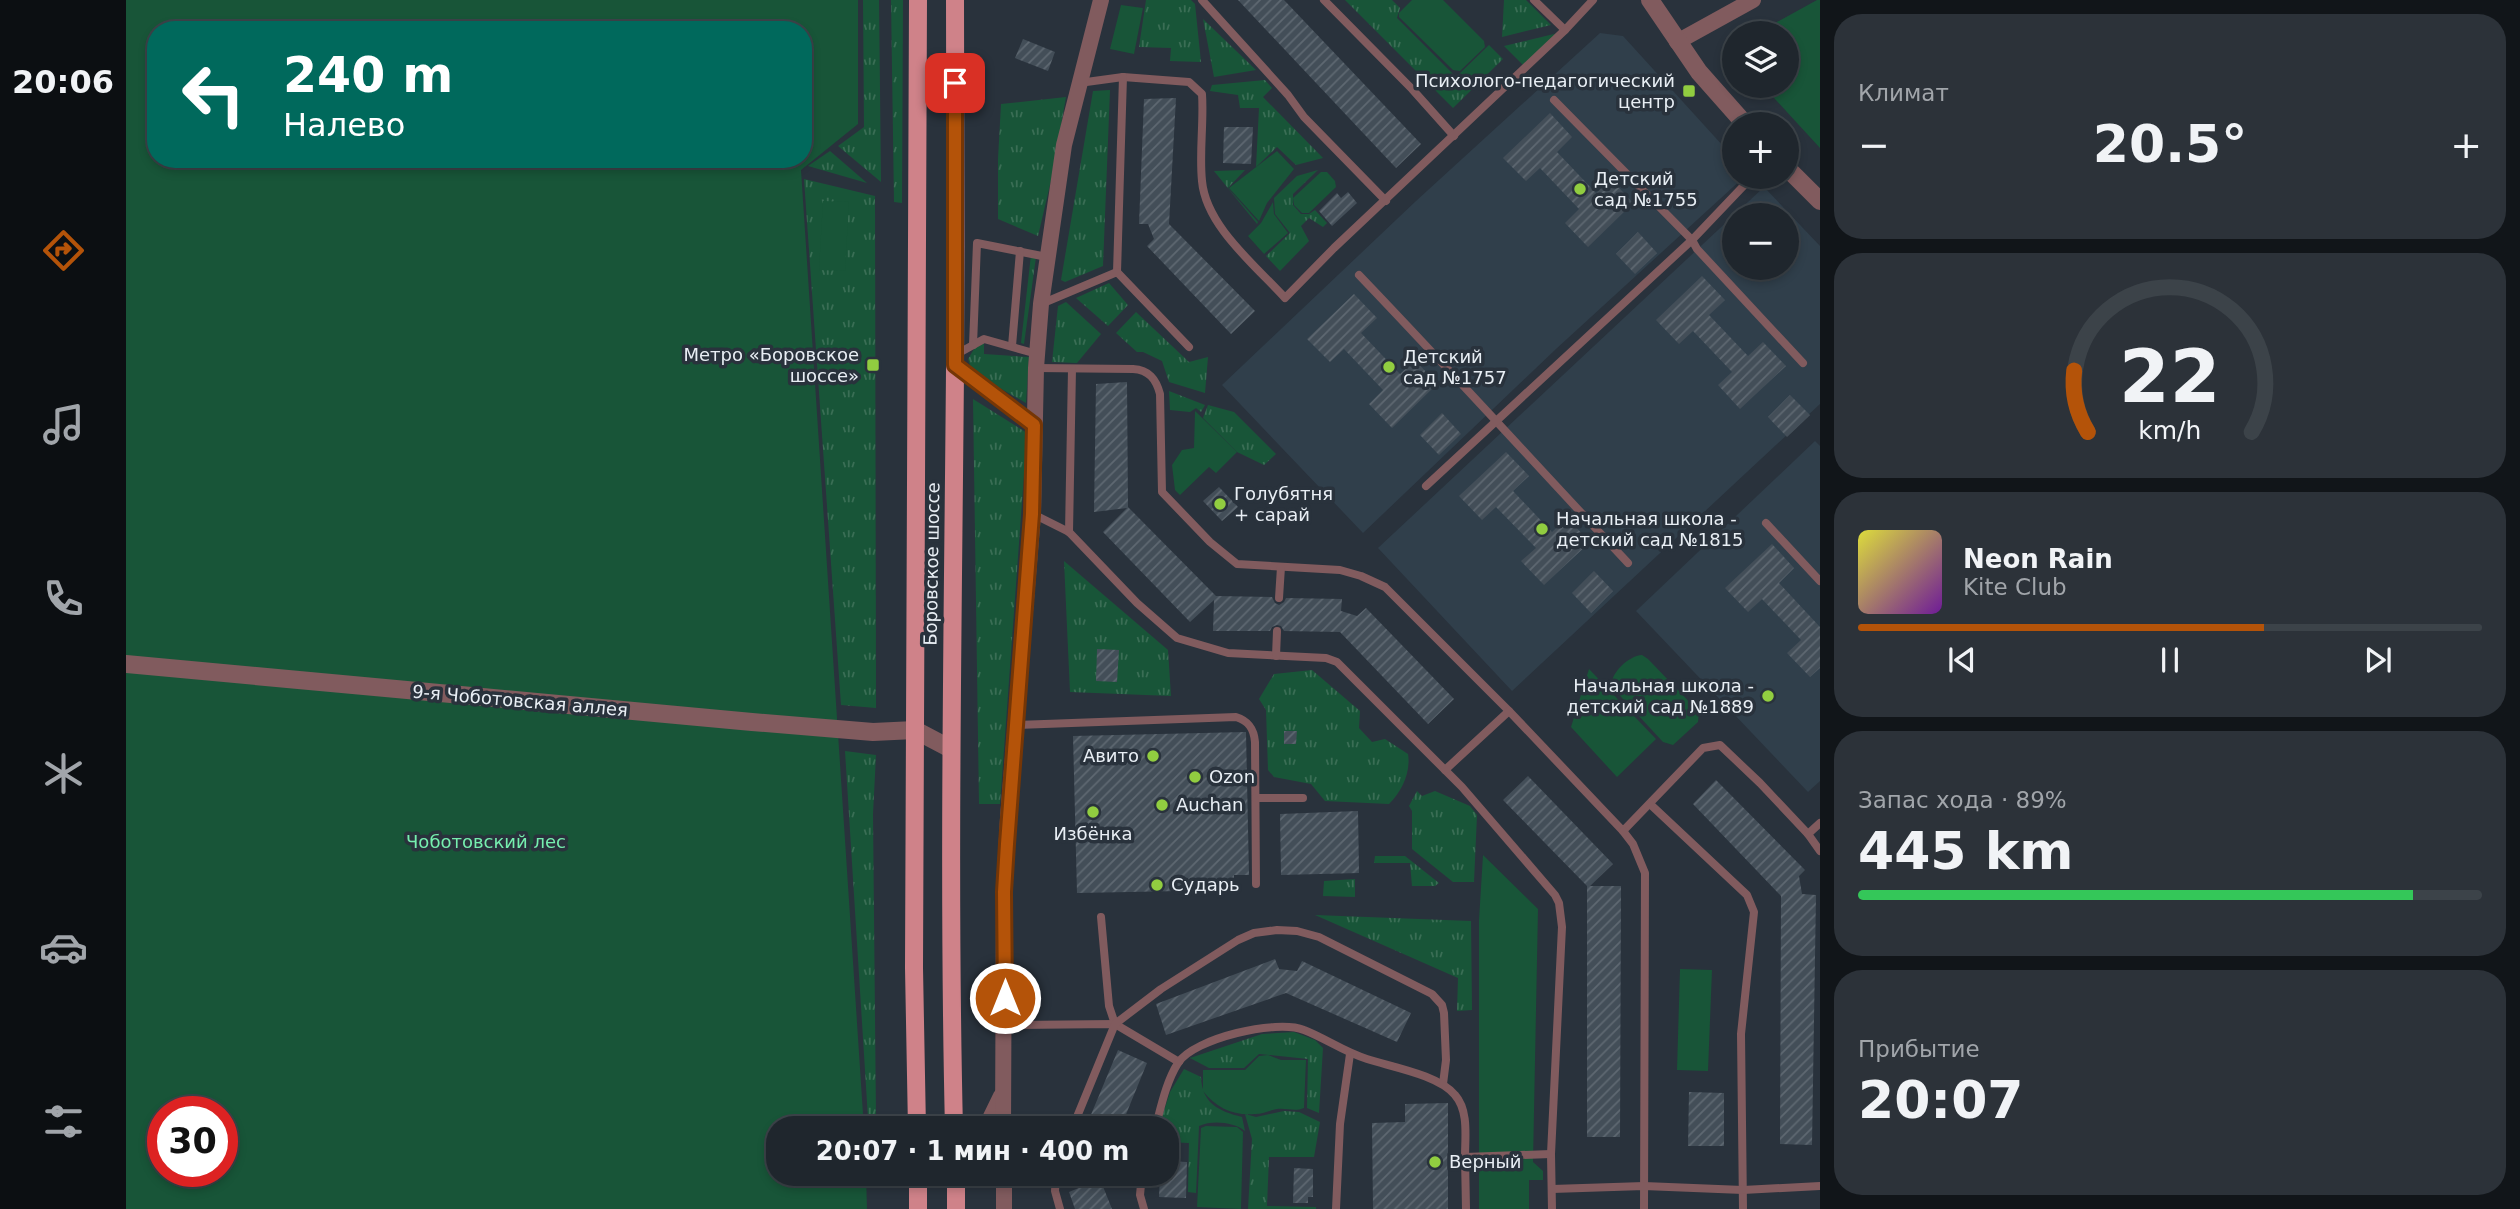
<!DOCTYPE html>
<html lang="ru">
<head>
<meta charset="utf-8">
<style>
	body { margin:0; font-family:"DejaVu Sans",sans-serif; background:#2c3239; color:#f1f3f6; height:100vh; display:flex; flex-direction:column; font-size:26px; white-space:nowrap }
	* { box-sizing:border-box; margin:0 }
	p { font-size:23px; color:#a1a5aa }
	.icon { flex:none; width:38px; height:38px; fill:none; stroke:currentColor; stroke-width:2; stroke-linecap:round; stroke-linejoin:round }
	.map { position:relative; flex:1; overflow:hidden }
	.details { display:flex; flex-direction:column; gap:14px; padding:14px; background:#111519; width:700px }
	.details>* { flex:none }
	.banner { position:absolute; left:21px; top:21px; width:665px; height:147px; border-radius:28px; box-shadow:0 4px 10px #0003,0 0 0 2px #3c4349; background:#00695c; color:#fff; overflow:hidden }
	.buttons { position:absolute; left:1596px; top:21px; display:grid; gap:14px }
	.buttons a { display:grid; place-items:center; width:77px; height:77px; border-radius:50%; background:#1f262d; box-shadow:0 4px 10px #0003,0 0 0 2px #3c4349; font-size:35px }
	.speed { position:absolute; left:21px; top:1096px; display:flex; gap:14px; font-size:35px; font-weight:700; text-align:center }
	.speed>* { display:grid; place-content:center; width:91px; height:91px; border-radius:50%; background:#1f262d; box-shadow:0 4px 10px #0003,0 0 0 2px #3c4349; line-height:1 }
	.speed .limit { border:10px solid #d22; background:#fff; color:#111 }
	.pin { position:absolute; display:grid; place-items:center; width:60px; height:60px; color:#fff; margin:-30px; border-radius:14px; box-shadow:0 4px 10px #0006 }
	.me { position:absolute; width:77px; margin:-38px; rotate:0deg; stroke-linejoin:round; filter:drop-shadow(0 0 5px #0008) }
	.turn { display:flex; align-items:center; gap:24px; height:147px; padding:0 21px; font-size:32px }
	.turn .icon { width:91px; height:91px; stroke-width:2.5 }
	.turn b { display:block; font-size:49px; line-height:60px }
	.big { font-size:52px; font-weight:600; line-height:1.1 }
	.details .tile { flex:1; display:flex; flex-direction:column; justify-content:center; gap:10px; min-width:0; padding:0 24px; border-radius:28px; background:#2c3239 }
	.details .dial { align-items:center; gap:0 }
	.dial svg { height:182px; overflow:visible; fill:none; stroke:#3c4349; stroke-width:7; stroke-linecap:round; text-anchor:middle }
	.dial text { fill:#f1f3f6; stroke:none }
	.song { display:flex; align-items:center; gap:21px }
	.cover { width:84px; height:84px; border-radius:10px; background:linear-gradient(135deg,hsl(60 70% 55%),hsl(280 70% 35%)) }
	.played { height:7px; border-radius:4px; background:linear-gradient(90deg,#b45309 65%,#3c4349 65%) }
	.keys { display:flex; justify-content:space-around; direction:ltr }
	.heat { display:flex; justify-content:space-between; align-items:center; font-size:38px; direction:ltr }
	.charge { height:10px; border-radius:5px; background:linear-gradient(90deg,#34c759 89%,#3c4349 0) }
	.trip { position:absolute; left:640px; top:1116px; width:413px; height:70px; border-radius:28px; background:#1f262d; box-shadow:0 4px 10px #0003,0 0 0 2px #3c4349; font-weight:600; line-height:70px; text-align:center }
	main { display:flex; flex:1; min-height:0 }
	.dock { display:flex; flex-direction:column; width:126px; justify-content:space-around; align-items:center; background:#0c0f12; color:#a1a5aa }
	.dock .icon { width:49px; height:49px }
	.dock .active { color:#b45309 }
	.dock b { font-size:32px; color:#f1f3f6 }
	.map>svg:first-child { display:block }
</style>
</head>
<body>
<main>
<nav class="dock">
<b>20:06</b>
<svg class="icon active" aria-label="directions" viewBox="0 0 24 24"><path d="M12 3l9 9-9 9-9-9zM9 14v-3h6M13 9l2 2-2 2"/></svg>
<svg class="icon" aria-label="music" viewBox="0 0 24 24"><path d="M9 18V5l10-2v13"/><circle cx="6" cy="18" r="3"/><circle cx="16" cy="16" r="3"/></svg>
<svg class="icon" aria-label="phone" viewBox="0 0 24 24"><path d="M5 4h4l2 5-3 2q2 4 5 5l2-3 5 2v4C11 20 4 13 5 4z"/></svg>
<svg class="icon" aria-label="climate" viewBox="0 0 24 24"><path d="M12 3v18M4 7l16 10M4 17L20 7"/></svg>
<svg class="icon" aria-label="car" viewBox="0 0 24 24"><path d="M5 17H2v-5l4-1 3-4h7l3 4 3 1v5h-3M9 17h6M6 11h13"/><circle cx="7" cy="17" r="2"/><circle cx="17" cy="17" r="2"/></svg>
<svg class="icon" aria-label="filters" viewBox="0 0 24 24"><path d="M4 7h16M4 17h16"/><circle cx="9" cy="7" r="2"/><circle cx="15" cy="17" r="2"/></svg>
</nav>
<div class="map">
<svg width="1694" height="1209" viewBox="0 0 1694 1209">
	<defs>
		<pattern id="grass-tufts" width="24" height="20" patternUnits="userSpaceOnUse" patternTransform="scale(1.75)"><rect width="24" height="20" fill="#185538"/><path d="M3 7l-1-3M5 7V3M7 7l1-3M15 17l-1-3M17 17v-4M19 17l1-3" fill="none" stroke="#3a6e55"/></pattern>
		<pattern id="building-hatch" width="6" height="6" patternUnits="userSpaceOnUse" patternTransform="scale(1.75)"><rect width="6" height="6" fill="#434e58"/><path d="M-1 1l2-2M0 6l6-6M5 7l2-2" fill="none" stroke="#5e6871"/></pattern>
	</defs>
	<rect width="100%" height="100%" fill="#29323c"/>
	<g fill="#303f4b" fill-rule="evenodd">
		<polygon points="1474,33 1497,36 1608,158 1608,177 1618,177 1430,349 1237,533 1096,385 1290,201"/>
		<path d="M1638,187l56,59v158l-308,287 -134,-143zM1608,215h53v53h-53z"/>
		<polygon points="1689,441 1694,446 1694,781 1682,792 1510,611"/>
	</g>
	<g fill="url(#grass-tufts)">
		<polygon points="737,0 753,0 755,182 712,146 738,127"/>
		<polygon points="765,0 777,0 776,203 768,202"/>
		<polygon points="1020,0 1065,0 1069,4 1075,62 1044,61 1045,48 1013,47"/>
		<polygon points="1219,0 1266,0 1274,8 1271,18 1330,77 1363,45 1377,59 1327,108"/>
		<polygon points="1378,0 1400,0 1425,25 1376,37"/>
		<polygon points="1077,19 1130,70 1088,77"/>
		<polygon points="1432,33 1397,65 1378,46"/>
		<polygon points="1139,80 1146,88 1137,97 1197,158 1170,165 1151,147 1130,167 1133,108 1114,108 1112,95 1084,91 1086,85"/>
		<polygon points="984,90 977,266 939,282 935,280 967,91"/>
		<polygon points="940,97 927,172 912,236 872,219 872,159 875,104"/>
		<polygon points="704,151 741,183 682,166"/>
		<polygon points="1119,170 1102,188 1132,222 1131,224 1088,171"/>
		<polygon points="1192,170 1167,194 1167,205 1175,214 1183,214 1189,210 1201,223 1197,227 1183,218 1175,226 1183,241 1154,271 1140,256 1164,233 1149,214 1148,198 1171,176"/>
		<polygon points="678,179 749,196 750,708 715,705"/>
		<polygon points="905,255 910,257 898,344 895,343"/>
		<polygon points="983,283 1002,305 982,326 950,298"/>
		<polygon points="940,302 975,334 951,363 926,362 932,306"/>
		<polygon points="1010,312 1063,362 1082,357 1079,393 1043,382 1036,361 1017,352 1011,352 990,333"/>
		<polygon points="858,343 858,354 903,357 900,403 851,375 845,368 842,359 848,349"/>
		<polygon points="1043,391 1079,405 1075,412 1070,408 1064,412 1044,410"/>
		<polygon points="847,399 901,433 874,804 853,804"/>
		<polygon points="1082,405 1108,412 1150,454 1138,465 1111,452 1077,418"/>
		<polygon points="938,561 1042,650 1045,696 944,692"/>
		<path d="M1186,670l48,41 -1,17 13,14 13,-3 23,15c3,18 -6,37 -19,50l-64,-3 -14,-17 -37,-7 -6,-7 -2,-60 -7,-11 15,-25z"/>
		<polygon points="719,751 750,755 747,814 750,1119 742,1118"/>
		<polygon points="1291,791 1296,796 1309,791 1344,806 1351,815 1348,882 1327,882 1286,849 1286,811 1283,806"/>
		<polygon points="1249,856 1279,856 1313,883 1309,886 1286,886 1284,863 1248,863"/>
		<polygon points="1229,879 1229,897 1197,896 1198,881"/>
		<polygon points="1189,915 1345,921 1346,1010 1331,1011 1332,978"/>
		<polygon points="1168,1032 1189,1040 1197,1048 1193,1113 1181,1108 1182,1059 1133,1054 1118,1068 1083,1068 1064,1058 1136,1034"/>
		<path d="M1058,1069l17,8c1,26 17,34 41,40l3,14c-11,-9 -33,-11 -46,-5l-3,67 -8,-1 1,-49 -22,-1v-13h-9l12,-37z"/>
		<polygon points="1158,1111 1173,1112 1194,1122 1188,1157 1143,1157 1141,1206 1190,1207 1190,1209 1122,1209 1126,1139 1119,1114 1130,1117"/>
	</g>
	<g fill="#185538" fill-rule="evenodd">
		<path d="M0,0h732v124l-57,46 63,959h-85v45h87l1,35h-741zM30,30h647v129h-647zM37,1111h59v60h-59z"/>
		<polygon points="1286,0 1317,0 1358,41 1359,47 1334,71 1327,70 1273,17 1273,13"/>
		<polygon points="1691,0 1694,0 1694,148 1637,86 1661,86 1661,33 1631,33"/>
		<polygon points="995,5 1017,8 1008,54 984,49"/>
		<polygon points="1151,151 1168,169 1141,203 1133,221 1103,188"/>
		<polygon points="1195,172 1201,172 1209,181 1210,187 1183,213 1176,213 1168,205 1167,198"/>
		<polygon points="697,201 723,202 719,271 693,270"/>
		<polygon points="1147,202 1148,214 1162,233 1138,254 1122,236 1135,223"/>
		<polygon points="1069,411 1111,452 1090,473 1083,467 1054,495 1049,490 1046,465 1056,450 1068,448"/>
		<path d="M1516,655l6,4 51,53 -1,10 -25,23 -10,-3 -52,-56c0,-13 17,-30 31,-31z"/>
		<polygon points="1463,669 1530,739 1491,777 1445,727"/>
		<polygon points="1357,855 1412,909 1407,1162 1417,1171 1417,1180 1403,1180 1403,1209 1353,1209 1353,920"/>
		<polygon points="1554,969 1586,970 1582,1071 1551,1070"/>
		<path d="M1142,1055l13,5h25l-2,48c-9,4 -17,0 -27,1 -7,1 -14,5 -22,5 -21,2 -39,-6 -52,-23v-21h42l14,-14z"/>
		<polygon points="1080,1126 1111,1127 1117,1132 1115,1209 1071,1207 1075,1128"/>
	</g>
	<g fill="url(#building-hatch)">
		<polygon points="1112,0 1158,0 1295,144 1270,168"/>
		<polygon points="897,39 929,52 922,71 889,58"/>
		<polygon points="1050,98 1043,224 1129,311 1105,334 1021,246 1028,239 1022,224 1013,224 1018,99"/>
		<polygon points="1424,113 1446,137 1431,152 1470,193 1485,179 1507,203 1462,247 1439,223 1453,209 1414,168 1400,181 1377,158"/>
		<polygon points="1098,127 1127,127 1125,164 1097,163"/>
		<polygon points="1222,192 1231,203 1206,226 1193,211 1211,193 1215,198"/>
		<polygon points="1512,232 1531,253 1509,274 1490,254"/>
		<polygon points="1576,276 1599,300 1583,315 1622,356 1637,342 1660,366 1614,409 1592,385 1606,372 1567,331 1553,344 1530,320"/>
		<polygon points="1228,294 1251,318 1235,333 1274,374 1289,360 1311,384 1266,428 1243,404 1257,390 1218,349 1204,362 1181,339"/>
		<polygon points="1001,382 1002,507 1090,596 1146,597 1149,603 1153,605 1158,602 1160,598 1216,599 1215,611 1231,616 1240,608 1328,699 1302,724 1214,632 1158,631 1155,626 1151,625 1146,627 1144,631 1087,631 1088,600 1064,622 977,532 1001,508 968,512 970,384"/>
		<polygon points="1664,395 1684,415 1661,437 1642,417"/>
		<polygon points="1316,413 1335,434 1313,455 1294,435"/>
		<polygon points="1380,452 1403,476 1387,491 1426,532 1441,518 1464,542 1418,585 1395,561 1410,548 1370,507 1356,520 1333,496"/>
		<polygon points="1093,487 1112,507 1096,521 1077,501"/>
		<polygon points="1646,544 1668,568 1653,583 1694,627 1694,668 1684,677 1661,653 1675,640 1636,599 1622,612 1599,588"/>
		<polygon points="1468,571 1487,591 1465,613 1446,593"/>
		<polygon points="971,649 993,650 991,682 970,681"/>
		<polygon points="1158,731 1171,731 1170,744 1158,744"/>
		<polygon points="1120,732 1123,875 1108,875 1108,890 951,893 947,736"/>
		<polygon points="1402,776 1487,864 1464,886 1495,886 1494,1137 1461,1137 1461,886 1377,800"/>
		<polygon points="1590,780 1679,870 1673,876 1676,894 1690,895 1686,1145 1654,1144 1655,896 1567,804"/>
		<polygon points="1232,811 1233,873 1155,875 1154,814"/>
		<polygon points="1149,959 1153,969 1171,971 1176,961 1285,1013 1271,1042 1160,993 1040,1035 1030,1004"/>
		<polygon points="992,1050 1021,1063 994,1129 959,1129"/>
		<polygon points="1563,1092 1598,1093 1598,1146 1562,1146"/>
		<polygon points="1322,1103 1322,1209 1247,1209 1246,1123 1279,1122 1279,1104"/>
		<polygon points="1041,1161 1061,1162 1060,1198 1033,1197 1034,1174 1041,1174"/>
		<polygon points="1168,1168 1187,1169 1187,1197 1182,1197 1182,1203 1167,1203"/>
		<polygon points="954,1174 972,1174 986,1209 949,1209 943,1192 955,1187"/>
	</g>
	<g fill="none" stroke-linecap="round" stroke-linejoin="round">
		<g stroke="#815b5e" stroke-width="8">
			<polyline points="1076,0 1162,95 1178,117 1260,201"/>
			<polyline points="1198,0 1286,89 1328,136"/>
			<polyline points="1408,0 1439,30 1467,0"/>
			<path d="M953,83l44,-6 66,5 13,12c2,28 -3,58 0,87 4,45 53,84 83,117l49,-50 231,-218"/>
			<polyline points="1428,100 1566,240 1571,249 1677,363"/>
			<polyline points="991,272 997,77"/>
			<path d="M1233,275c91,95 179,192 269,288"/>
			<polyline points="915,304 991,272 1063,347"/>
			<polyline points="847,345 851,243 921,257"/>
			<polyline points="886,346 894,251"/>
			<polyline points="831,354 858,339 911,354"/>
			<path d="M910,368l97,1c16,1 23,10 27,25l2,98 48,50 27,22 103,6 21,6 24,11 124,124 114,120 80,-83 17,-3 40,38 48,51 12,17"/>
			<polyline points="1300,486 1566,240 1626,177"/>
			<polyline points="907,514 943,532 1011,603 1051,638 1102,653 1200,658 1211,662 1336,787 1429,895 1433,903 1436,927 1425,1154 1426,1209"/>
			<polyline points="1640,523 1694,581"/>
			<polyline points="943,532 946,369"/>
			<polyline points="1153,598 1155,567"/>
			<polyline points="1150,656 1151,631"/>
			<path d="M891,725l219,-8c13,4 18,12 19,25l1,142"/>
			<polyline points="1319,770 1383,711"/>
			<polyline points="1130,798 1177,798"/>
			<polyline points="1524,804 1621,895 1628,912 1615,1034 1617,1209"/>
			<polyline points="1497,831 1507,844 1519,873 1518,1209"/>
			<polyline points="1682,834 1694,823"/>
			<polyline points="975,917 983,1006 989,1024"/>
			<polyline points="879,1025 989,1024 1053,1062"/>
			<polyline points="946,1129 989,1024 1035,989 1112,940 1128,933 1151,930 1171,931 1193,937 1306,994 1316,1005 1318,1013 1320,1060 1317,1084"/>
			<path d="M1029,1129c6,-22 11,-47 23,-66 16,-25 99,-44 126,-33 21,8 40,22 63,29 25,8 72,16 88,36 14,16 10,42 10,62"/>
			<polyline points="930,1174 929,1191 934,1209"/>
			<polyline points="1016,1174 1014,1195 1018,1209"/>
			<polyline points="1426,1189 1518,1186 1617,1190 1694,1186"/>
			<polyline points="1210,1209 1214,1124 1224,1054"/>
			<polyline points="1340,1209 1339,1157 1425,1154"/>
		</g>
		<g stroke="#815b5e" stroke-width="16">
			<polyline points="1551,42 1627,0"/>
			<polyline points="829,365 908,425"/>
			<polyline points="859,1129 875,1096"/>
			<polyline points="877,1129 878,892 882,818 907,514 910,368 915,304 938,145 975,0"/>
			<polyline points="878,1174 878,1209"/>
		</g>
		<g stroke="#815b5e" stroke-width="18">
			<polyline points="1524,0 1573,72 1619,124"/>
			<polyline points="1661,168 1694,201"/>
			<polyline points="0,664 626,722 747,732 789,730 825,749"/>
		</g>
		<g stroke="#cf8289" stroke-width="18">
			<polyline points="791,1129 788,968 792,0"/>
			<path d="M828,1129c-6,-254 -1,-507 1,-760 1,-123 0,-246 0,-369"/>
			<polyline points="792,1174 792,1209"/>
			<polyline points="830,1174 830,1209"/>
		</g>
	</g>
	<g fill="none" stroke-linecap="round" stroke-linejoin="round">
		<defs>
			<polyline id="route" points="829,83 829,365 908,425 906,514 881,844 878,892 879,998"/>
		</defs>
		<use href="#route" stroke="#753606" stroke-width="18"/>
		<use href="#route" stroke="#b45309" stroke-width="12"/>
	</g>
	<g fill="#91cd40" stroke="#29323c" stroke-width="2.5">
		<rect x="1556" y="84" width="14" height="14" rx="3.5"/>
		<circle cx="1454" cy="189" r="7"/>
		<rect x="740" y="358" width="14" height="14" rx="3.5"/>
		<circle cx="1263" cy="367" r="7"/>
		<circle cx="1094" cy="504" r="7"/>
		<circle cx="1416" cy="529" r="7"/>
		<circle cx="1642" cy="696" r="7"/>
		<circle cx="1027" cy="756" r="7"/>
		<circle cx="1069" cy="777" r="7"/>
		<circle cx="1036" cy="805" r="7"/>
		<circle cx="967" cy="812" r="7"/>
		<circle cx="1031" cy="885" r="7"/>
		<circle cx="1309" cy="1162" r="7"/>
	</g>
	<g text-anchor="middle" stroke-width="7" stroke-linejoin="round" paint-order="stroke">
		<g font-size="18" fill="#e8eef4" stroke="#29323c" text-anchor="start">
			<text x="1549" y="87" text-anchor="end">Психолого-педагогический<tspan x="1549" dy="21">центр</tspan></text>
			<text x="1468" y="185">Детский<tspan x="1468" dy="21">сад №1755</tspan></text>
			<text x="733" y="361" text-anchor="end">Метро «Боровское<tspan x="733" dy="21">шоссе»</tspan></text>
			<text x="1277" y="363">Детский<tspan x="1277" dy="21">сад №1757</tspan></text>
			<text x="1108" y="500">Голубятня<tspan x="1108" dy="21">+ сарай</tspan></text>
			<text x="1430" y="525">Начальная школа -<tspan x="1430" dy="21">детский сад №1815</tspan></text>
			<text x="1628" y="692" text-anchor="end">Начальная школа -<tspan x="1628" dy="21">детский сад №1889</tspan></text>
			<text x="1013" y="762" text-anchor="end">Авито</text>
			<text x="1083" y="783">Ozon</text>
			<text x="1050" y="811">Auchan</text>
			<text x="967" y="840" text-anchor="middle">Избёнка</text>
			<text x="1045" y="891">Сударь</text>
			<text x="1323" y="1168">Верный</text>
		</g>
		<g font-size="18" fill="#e8eef4" stroke="#29323c">
			<text transform="translate(806 564) rotate(-89)" y="6">Боровское шоссе</text>
			<text transform="translate(394 701) rotate(5)" y="6">9-я Чоботовская аллея</text>
		</g>
		<g font-size="18" fill="#76efaf" stroke="#29323c">
			<text x="360" y="848">Чоботовский лес</text>
		</g>
	</g>
</svg>
<div class="buttons">
<a><svg class="icon" aria-label="layers" viewBox="0 0 24 24"><path d="M12 4l9 5-9 5-9-5zM3 14l9 5 9-5"/></svg></a>
<a>+</a>
<a>−</a>
</div>
<div class="speed"><div class="limit">30</div></div>
<div class="pin" style="left:829px;top:83px;background:#d93025"><svg class="icon" aria-label="arrive" viewBox="0 0 24 24"><path d="M6 21V4h12l-3 4 3 4H6"/></svg></div>
<svg class="me" style="left:879px;top:998px" viewBox="-20 -20 40 40"><circle r="17" fill="#b45309" stroke="#fff" stroke-width="3"/><path d="M0-11L8 9 0 5-8 9z" fill="#fff"/></svg>
<div class="trip">20:07 · 1 мин · 400 m</div>
<div class="banner">
<div class="turn"><svg class="icon" aria-label="left" viewBox="0 0 24 24"><path d="M17 20v-9H6M10 6l-5 5 5 5"/></svg><div><b>240 m</b>Налево</div></div>
</div>
</div>
<section class="details">
<div class="tile"><p>Климат</p>
<div class="heat"><a>−</a><b class="big">20.5°</b><a>+</a></div>
</div>
<div class="tile dial"><svg viewBox="0 0 100 80">
<path d="M14 69A42 42 0 1 1 86 69"/>
<path d="M14 69A42 42 0 0 1 8 42" stroke="#b45309"/>
<text x="50" y="56" font-size="32" font-weight="700">22</text>
<text x="50" y="72" font-size="11">km/h</text>
</svg></div>
<div class="tile">
<div class="song"><i class="cover"></i><div><b>Neon Rain</b><p>Kite Club</p></div></div>
<div class="played"></div>
<div class="keys"><svg class="icon" aria-label="previous" viewBox="0 0 24 24"><path d="M18 5L8 12l10 7zM5 5v14"/></svg><svg class="icon" aria-label="pause" viewBox="0 0 24 24"><path d="M8 5v14M16 5v14"/></svg><svg class="icon" aria-label="next" viewBox="0 0 24 24"><path d="M6 5l10 7-10 7zM19 5v14"/></svg></div>
</div>
<div class="tile"><p>Запас хода · 89%</p><b class="big">445 km</b><div class="charge"></div></div>
<div class="tile"><p>Прибытие</p><b class="big">20:07</b></div>
</section>
</main>
</body>
</html>
